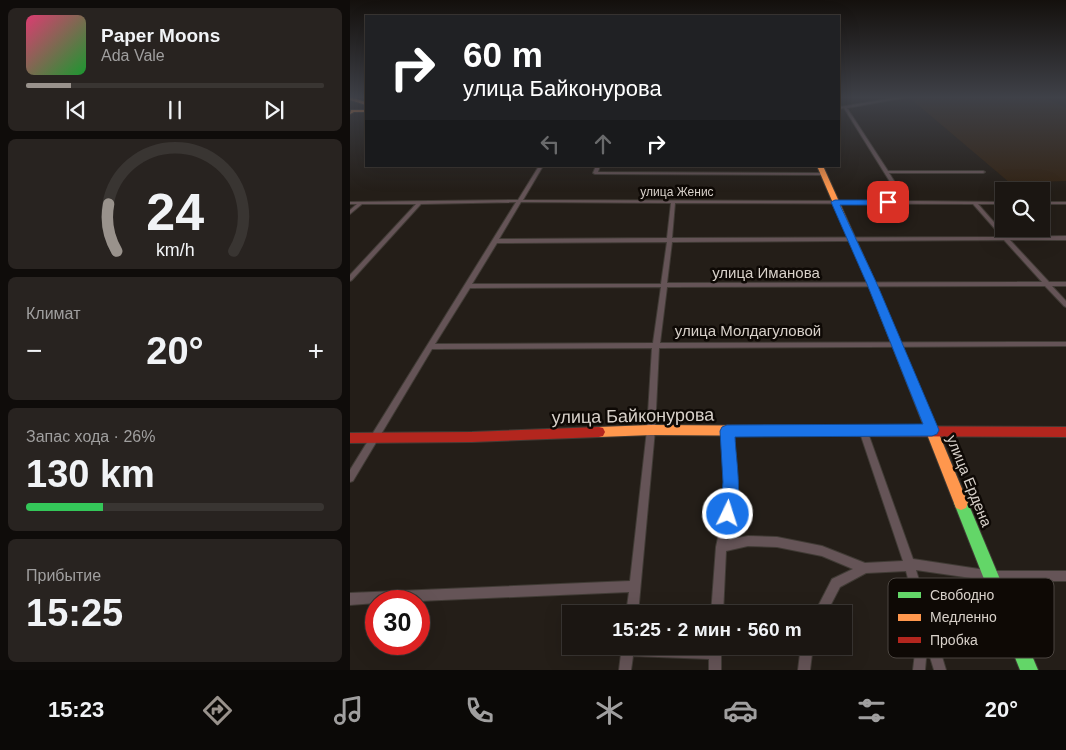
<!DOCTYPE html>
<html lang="ru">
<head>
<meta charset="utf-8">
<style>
	body { margin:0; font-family:Helvetica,sans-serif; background:#282320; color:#f1f3f6; height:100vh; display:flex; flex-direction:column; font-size:19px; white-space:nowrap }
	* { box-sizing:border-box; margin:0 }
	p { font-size:16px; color:#a09f9f }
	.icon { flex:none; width:28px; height:28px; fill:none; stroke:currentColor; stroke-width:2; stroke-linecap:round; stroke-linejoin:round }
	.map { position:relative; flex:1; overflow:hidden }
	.drawer { display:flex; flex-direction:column; gap:8px; padding:8px; background:#0f0c0a; width:350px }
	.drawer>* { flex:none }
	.hud { position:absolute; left:15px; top:15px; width:475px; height:152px; border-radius:0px; box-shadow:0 5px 20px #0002,0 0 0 1px #393532; background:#202124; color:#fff; overflow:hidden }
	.tools { position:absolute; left:645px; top:182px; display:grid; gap:10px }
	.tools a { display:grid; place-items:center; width:55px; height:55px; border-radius:0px; background:#1b1612; box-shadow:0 5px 20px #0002,0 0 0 1px #393532; font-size:25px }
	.speed { position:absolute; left:15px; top:590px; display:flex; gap:10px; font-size:25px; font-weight:700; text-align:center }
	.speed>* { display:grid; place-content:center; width:65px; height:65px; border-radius:50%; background:#1b1612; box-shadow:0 5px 20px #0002,0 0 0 1px #393532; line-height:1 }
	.speed .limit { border:8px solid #d22; background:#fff; color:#111 }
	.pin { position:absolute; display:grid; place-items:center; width:42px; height:42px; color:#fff; margin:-21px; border-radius:10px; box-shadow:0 2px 8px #0006 }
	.me { position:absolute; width:55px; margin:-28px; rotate:4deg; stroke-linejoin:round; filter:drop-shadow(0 0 4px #0008) }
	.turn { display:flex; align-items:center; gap:18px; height:105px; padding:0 15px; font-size:22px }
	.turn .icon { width:65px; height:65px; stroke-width:2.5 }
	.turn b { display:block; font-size:35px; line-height:42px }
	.lanes { display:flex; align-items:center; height:48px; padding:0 15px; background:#0003; justify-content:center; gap:25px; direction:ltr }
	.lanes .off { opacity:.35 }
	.big { font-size:38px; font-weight:700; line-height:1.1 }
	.drawer .card { flex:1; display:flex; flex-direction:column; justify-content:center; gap:8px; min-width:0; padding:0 18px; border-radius:8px; background:#282320 }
	.drawer .dial { align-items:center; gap:0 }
	.dial svg { height:130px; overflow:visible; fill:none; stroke:#393532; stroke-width:7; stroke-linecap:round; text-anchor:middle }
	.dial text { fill:#f1f3f6; stroke:none }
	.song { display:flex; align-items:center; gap:15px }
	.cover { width:60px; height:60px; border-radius:8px; background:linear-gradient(135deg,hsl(340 70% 55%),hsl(130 70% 35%)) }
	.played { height:5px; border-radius:2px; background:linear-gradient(90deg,#99928c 15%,#393532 15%) }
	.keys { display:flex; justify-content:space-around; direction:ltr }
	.heat { display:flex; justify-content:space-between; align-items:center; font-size:28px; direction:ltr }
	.charge { height:8px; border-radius:4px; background:linear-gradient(90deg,#34c759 26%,#393532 0) }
	.trip { position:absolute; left:212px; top:605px; width:290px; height:50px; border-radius:0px; background:#1b1612; box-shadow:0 5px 20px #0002,0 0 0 1px #393532; font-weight:700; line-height:50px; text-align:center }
	.menu { display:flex; height:80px; justify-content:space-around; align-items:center; background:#0b0907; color:#a09f9f }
	.menu .icon { width:35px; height:35px }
	.menu .selected { color:#99928c }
	.menu b { font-size:22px; color:#f1f3f6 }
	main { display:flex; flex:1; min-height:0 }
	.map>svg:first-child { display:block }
</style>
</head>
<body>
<main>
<section class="drawer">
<div class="card">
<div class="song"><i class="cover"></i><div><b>Paper Moons</b><p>Ada Vale</p></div></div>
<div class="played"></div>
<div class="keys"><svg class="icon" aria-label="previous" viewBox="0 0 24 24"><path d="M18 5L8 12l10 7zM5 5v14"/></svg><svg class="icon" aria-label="pause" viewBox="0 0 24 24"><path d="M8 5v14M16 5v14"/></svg><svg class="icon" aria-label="next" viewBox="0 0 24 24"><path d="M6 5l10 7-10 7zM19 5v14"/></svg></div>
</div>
<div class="card dial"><svg viewBox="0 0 100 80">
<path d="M14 69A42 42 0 1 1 86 69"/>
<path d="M14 69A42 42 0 0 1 9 40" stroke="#99928c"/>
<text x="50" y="56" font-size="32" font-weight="700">24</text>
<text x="50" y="72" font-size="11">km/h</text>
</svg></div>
<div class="card"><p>Климат</p>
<div class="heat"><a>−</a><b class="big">20°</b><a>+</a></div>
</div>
<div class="card"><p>Запас хода · 26%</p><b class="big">130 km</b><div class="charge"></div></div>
<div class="card"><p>Прибытие</p><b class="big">15:25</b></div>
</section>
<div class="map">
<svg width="716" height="670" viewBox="0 0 716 670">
	<rect width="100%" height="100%" fill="#241e18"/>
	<polygon fill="#332415" points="571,97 695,97 716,108 716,181 660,183 561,99"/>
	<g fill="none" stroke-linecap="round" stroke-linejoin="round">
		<defs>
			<g id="street">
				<path d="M550,97h8l-61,11 41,63h95l2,1 -2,1h-94l18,28 97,1v2h-26l29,33 59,-1v4h-56l39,42h17v4h-14l14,15v6l-2,-1 -19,-20 -378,1 -7,56 406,-1v4l-407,2 -4,82 -17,184h-12l3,-22 -210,9h-43v2l-26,2v-12l280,-12 17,-151 5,-82 -220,1 -79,132 -3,1v-12l166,-268 -95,2 -69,76 -2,1v-6l66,-71h-54l-12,10v-4l7,-6h-7v-2l168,-2 21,-34h4l-20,34 379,1 -58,-93 -5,1v-2zM171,202l150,1 -4,35 -168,1zM325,203l298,1 29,33 -330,1zM654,240l38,42 -375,1 5,-41zM317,242l-6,42h-189l25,-41zM311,287l-8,56 -218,1 35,-56z"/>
				<polygon points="246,166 250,166 248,172 473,173 475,174 473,175 245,174 243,173"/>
				<rect x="691" y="202" width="25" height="2"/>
				<polygon points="513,427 516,428 517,430 563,559 642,571 716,571 716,581 642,581 566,570 596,670 584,670 577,647 575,670 563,670 569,619 556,571 516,573 490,587 476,614 464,614 482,579 503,569 472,556 427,547 398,546 376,551 373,614 361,614 366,547 373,514 375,482 373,431 374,429 377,428 380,429 381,431 385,482 383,514 377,540 398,536 427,537 472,546 515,563 553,561 509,430 510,428"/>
				<polygon points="272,646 371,646 371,670 359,670 359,659 283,656 281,670 269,670"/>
				<polygon points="451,646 463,646 460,670 448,670"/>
			</g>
			<polygon id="fast" points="611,496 616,498 688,670 670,670 604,503 606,498"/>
			<g id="slow">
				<polygon points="0,97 16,102 16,105 0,100"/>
				<polygon points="1,110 16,110 16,112 4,112 0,114"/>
				<polygon points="467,166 473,166 526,284 618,503 616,508 611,510 606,508 604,503 518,284"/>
				<polygon points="301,425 480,426 484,427 486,431 484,435 480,436 301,435 249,437 245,436 243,432 245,428 249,427"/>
			</g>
			<g id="jam">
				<polygon points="480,426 716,427 716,437 480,436 476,435 474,431 476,427"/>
				<polygon points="249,427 253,428 255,432 253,436 249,437 122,442 0,443 0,433 122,432"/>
			</g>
		</defs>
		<use href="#street" stroke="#403b35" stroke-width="2"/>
		<use href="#fast" stroke="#403b35" stroke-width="2"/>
		<use href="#slow" stroke="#403b35" stroke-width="2"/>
		<use href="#jam" stroke="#403b35" stroke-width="2"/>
		<use href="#street" fill="#655457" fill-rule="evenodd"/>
		<use href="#fast" fill="#63d668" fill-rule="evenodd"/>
		<use href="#slow" fill="#ff974d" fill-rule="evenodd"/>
		<use href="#jam" fill="#b3261e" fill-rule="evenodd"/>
	</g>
	<linearGradient id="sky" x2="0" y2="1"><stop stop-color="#14100d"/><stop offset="0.51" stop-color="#3f4148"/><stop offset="1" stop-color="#3f4148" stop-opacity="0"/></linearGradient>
	<rect width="716" height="191" fill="url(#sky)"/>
	<path fill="#1a73e8" stroke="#114b97" d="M485,200h53l4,2 -4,3h-48l37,79 62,146 -2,4 -5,2 -197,1c1,23 8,61 -1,82l-6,3 -6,-3 -2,-5 3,-32 -3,-51 2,-4 5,-2 196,-1 -56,-140 -36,-82z"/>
	<g text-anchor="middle" stroke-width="5" stroke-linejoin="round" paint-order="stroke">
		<g font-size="12" fill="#d8d1ca" stroke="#0e0905">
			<text x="327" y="196">улица Женис</text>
		</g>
		<g font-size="15" fill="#d8d1ca" stroke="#0e0905">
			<text x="416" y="278">улица Иманова</text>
			<text x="398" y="336">улица Молдагуловой</text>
			<text transform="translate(619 481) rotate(68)" y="5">улица Ердена</text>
		</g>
		<g font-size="18" fill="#d8d1ca" stroke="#0e0905">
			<text transform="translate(283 416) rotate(-1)" y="6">улица Байконурова</text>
		</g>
	</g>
	<rect x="538" y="578" width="166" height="80" rx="8" fill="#0e0905" stroke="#4b4540" stroke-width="1"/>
	<rect x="548" y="592" width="23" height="6" fill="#63d668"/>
	<rect x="548" y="614" width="23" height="7" fill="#ff974d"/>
	<rect x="548" y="637" width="23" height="6" fill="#b3261e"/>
	<g font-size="14" fill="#d8d1ca">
		<text x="580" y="600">Свободно</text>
		<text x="580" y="622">Медленно</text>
		<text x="580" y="645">Пробка</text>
	</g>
</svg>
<div class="tools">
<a><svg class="icon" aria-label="search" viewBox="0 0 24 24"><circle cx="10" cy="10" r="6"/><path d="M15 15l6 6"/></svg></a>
</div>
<div class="speed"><div class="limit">30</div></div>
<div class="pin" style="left:538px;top:202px;background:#d93025"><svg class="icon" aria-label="arrive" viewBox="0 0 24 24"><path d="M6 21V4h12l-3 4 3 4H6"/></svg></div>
<svg class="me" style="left:378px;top:514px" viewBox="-20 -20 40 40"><circle r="17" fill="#1a73e8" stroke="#fff" stroke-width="3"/><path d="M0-11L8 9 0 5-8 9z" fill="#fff"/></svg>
<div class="trip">15:25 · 2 мин · 560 m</div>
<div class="hud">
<div class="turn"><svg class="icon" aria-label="right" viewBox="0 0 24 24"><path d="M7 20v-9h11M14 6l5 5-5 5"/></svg><div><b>60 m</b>улица Байконурова</div></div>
<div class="lanes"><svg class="icon off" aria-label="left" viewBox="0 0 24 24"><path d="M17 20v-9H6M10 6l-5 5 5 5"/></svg><svg class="icon off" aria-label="ahead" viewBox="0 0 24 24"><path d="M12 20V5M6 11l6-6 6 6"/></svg><svg class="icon" aria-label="right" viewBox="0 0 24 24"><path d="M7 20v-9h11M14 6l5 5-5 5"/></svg></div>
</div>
</div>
</main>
<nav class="menu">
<b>15:23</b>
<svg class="icon selected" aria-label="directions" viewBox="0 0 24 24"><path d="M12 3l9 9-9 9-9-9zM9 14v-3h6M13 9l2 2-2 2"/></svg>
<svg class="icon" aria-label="music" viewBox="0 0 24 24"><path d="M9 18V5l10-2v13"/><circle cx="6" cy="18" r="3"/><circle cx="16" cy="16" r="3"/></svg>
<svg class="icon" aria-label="phone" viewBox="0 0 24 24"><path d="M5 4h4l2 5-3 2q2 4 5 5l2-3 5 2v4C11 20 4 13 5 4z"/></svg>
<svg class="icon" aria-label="climate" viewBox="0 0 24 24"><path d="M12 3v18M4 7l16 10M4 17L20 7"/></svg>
<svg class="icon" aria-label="car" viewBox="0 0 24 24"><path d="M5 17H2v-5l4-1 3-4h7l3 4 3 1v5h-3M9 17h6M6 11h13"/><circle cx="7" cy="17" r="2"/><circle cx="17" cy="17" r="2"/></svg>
<svg class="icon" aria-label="filters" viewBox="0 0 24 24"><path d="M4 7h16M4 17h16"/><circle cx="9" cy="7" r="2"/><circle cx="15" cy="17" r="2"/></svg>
<b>20°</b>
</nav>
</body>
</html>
